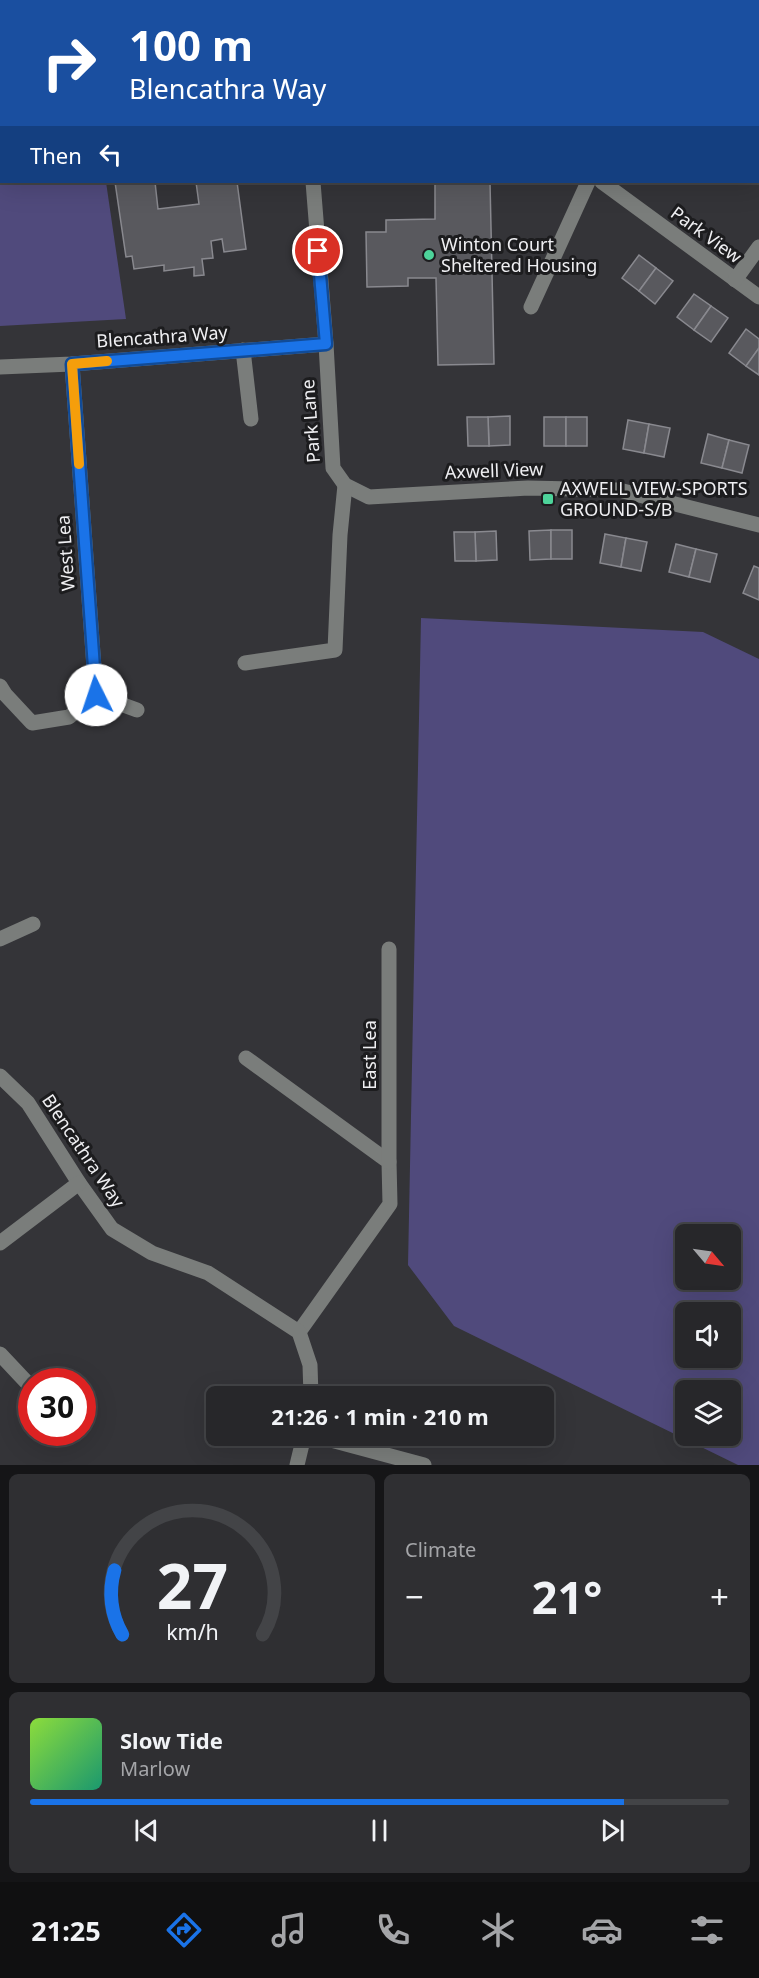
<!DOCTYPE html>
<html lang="en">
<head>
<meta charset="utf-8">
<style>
	body { margin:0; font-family:"Noto Sans",sans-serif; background:#2f2f32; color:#f1f3f6; height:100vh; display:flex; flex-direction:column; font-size:22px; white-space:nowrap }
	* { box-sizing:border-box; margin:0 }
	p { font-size:20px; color:#a4a5a8 }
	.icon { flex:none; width:33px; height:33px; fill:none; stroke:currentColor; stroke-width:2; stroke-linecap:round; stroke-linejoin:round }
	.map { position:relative; height:1465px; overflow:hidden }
	.details { display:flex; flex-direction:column; gap:9px; padding:9px; background:#151517; flex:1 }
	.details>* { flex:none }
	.banner { position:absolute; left:0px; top:0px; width:759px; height:183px; box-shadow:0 6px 24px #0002,0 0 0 2px #434447; background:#1a4fa0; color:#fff; overflow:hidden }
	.needle { width:39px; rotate:119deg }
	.buttons { position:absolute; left:675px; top:1224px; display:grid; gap:12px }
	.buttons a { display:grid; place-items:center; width:66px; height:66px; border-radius:9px; background:#27272a; box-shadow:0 6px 24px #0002,0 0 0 2px #434447; font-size:30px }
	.speed { position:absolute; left:18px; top:1368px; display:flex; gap:12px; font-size:30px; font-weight:700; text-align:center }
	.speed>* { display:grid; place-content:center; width:78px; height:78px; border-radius:50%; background:#27272a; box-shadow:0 6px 24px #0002,0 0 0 2px #434447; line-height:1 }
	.speed .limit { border:9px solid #d22; background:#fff; color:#111 }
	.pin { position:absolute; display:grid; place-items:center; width:51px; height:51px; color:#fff; margin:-26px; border:3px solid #fff; border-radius:50%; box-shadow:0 2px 6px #0007 }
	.me { position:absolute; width:66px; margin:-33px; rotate:356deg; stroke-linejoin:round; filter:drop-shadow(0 0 4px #0008) }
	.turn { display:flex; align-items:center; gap:21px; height:126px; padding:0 30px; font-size:27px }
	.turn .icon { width:78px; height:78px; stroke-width:2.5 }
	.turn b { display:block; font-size:42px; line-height:51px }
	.then { display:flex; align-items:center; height:57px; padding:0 30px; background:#0003; gap:12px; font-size:22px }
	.big { font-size:45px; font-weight:700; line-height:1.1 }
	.details .card { flex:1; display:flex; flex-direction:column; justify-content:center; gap:9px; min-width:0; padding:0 21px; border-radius:9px; background:#2f2f32 }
	.details .dial { align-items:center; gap:0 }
	.dial svg { height:156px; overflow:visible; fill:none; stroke:#434447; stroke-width:7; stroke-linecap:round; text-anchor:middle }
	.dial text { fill:#f1f3f6; stroke:none }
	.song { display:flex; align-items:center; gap:18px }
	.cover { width:72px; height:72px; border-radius:9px; background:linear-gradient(135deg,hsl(90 70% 55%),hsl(160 70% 35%)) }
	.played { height:6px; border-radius:3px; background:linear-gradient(90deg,#1a73e8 85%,#434447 85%) }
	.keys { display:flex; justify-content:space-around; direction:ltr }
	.heat { display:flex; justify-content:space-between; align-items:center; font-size:33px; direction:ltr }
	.details .tiles { flex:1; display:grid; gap:9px; grid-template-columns:1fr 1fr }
	.card:last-child { grid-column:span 2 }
	.trip { position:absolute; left:206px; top:1386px; width:348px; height:60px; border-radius:9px; background:#27272a; box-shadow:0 6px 24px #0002,0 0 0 2px #434447; font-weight:700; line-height:60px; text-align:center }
	.dock { display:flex; height:96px; justify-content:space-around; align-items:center; background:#101011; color:#a4a5a8 }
	.dock .icon { width:42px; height:42px }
	.dock .active { color:#1a73e8 }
	.dock b { font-size:27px; color:#f1f3f6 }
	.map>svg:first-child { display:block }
</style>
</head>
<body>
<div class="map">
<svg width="759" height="1465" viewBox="0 0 759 1465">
	<rect width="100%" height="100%" fill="#343438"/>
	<g fill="#504a7c" fill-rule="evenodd">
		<polygon points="0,0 79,0 79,1 2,2 2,182 106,182 126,319 0,326"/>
		<path d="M421,618l282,14 56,27v806h-21l-284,-139 -46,-61zM730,1234v46h-44v-46zM686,1312h44v46h-44zM730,1390v46h-44v-46z"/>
	</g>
	<g fill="#59595e" stroke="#89898f" stroke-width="1.5">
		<polygon points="115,182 155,182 158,209 199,204 196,182 237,182 246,249 224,252 222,239 211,241 213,258 202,259 204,275 194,276 194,267 164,271 164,265 134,269 132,256 126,257"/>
		<polygon points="435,182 490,182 494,364 438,365 436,278 408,278 408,286 367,287 366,232 386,232 386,220 435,219"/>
		<polygon points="639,255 656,268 639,291 622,278"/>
		<polygon points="656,268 673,281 655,304 639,291"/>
		<polygon points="694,294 711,306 694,330 677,317"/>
		<polygon points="711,306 728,318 711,342 694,330"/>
		<polygon points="746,329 759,339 759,348 746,366 729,353"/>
		<polygon points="759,348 759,375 746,366"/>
		<polygon points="510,416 510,445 489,446 488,417"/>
		<polygon points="467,417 488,417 489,446 468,446"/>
		<rect x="544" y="417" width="22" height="29"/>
		<rect x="566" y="417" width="21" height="29"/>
		<polygon points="628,420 649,424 644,453 623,449"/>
		<polygon points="649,424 670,428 664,457 644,453"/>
		<polygon points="708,434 729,440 722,468 701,463"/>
		<polygon points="729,440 749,445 742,473 722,468"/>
		<polygon points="551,530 551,559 530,560 529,531"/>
		<rect x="551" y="530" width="21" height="29"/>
		<polygon points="496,531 497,560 476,561 475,532"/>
		<polygon points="454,532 475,532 476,561 455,561"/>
		<polygon points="605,534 626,538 621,567 600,563"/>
		<polygon points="626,538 647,542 641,571 621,567"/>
		<polygon points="676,544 696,549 689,577 669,572"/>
		<polygon points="696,549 717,554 710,582 689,577"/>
		<polygon points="754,566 759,568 759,600 743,593"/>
	</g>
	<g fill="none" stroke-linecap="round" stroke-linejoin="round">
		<g stroke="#7a7d7b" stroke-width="15">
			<polyline points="295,0 295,2"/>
			<polyline points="388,2 389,0"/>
			<polyline points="559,2 560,0"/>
			<polyline points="313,182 326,344 333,468 345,485 369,497 528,488 619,490 759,525"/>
			<polyline points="602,182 759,297"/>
			<polyline points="735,280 759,247"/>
			<polyline points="531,307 588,182"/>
			<polyline points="243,350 251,419"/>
			<polyline points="72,364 96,695 137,710"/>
			<polyline points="0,367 72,364 326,344"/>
			<polyline points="245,663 335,650 340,535 345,485"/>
			<polyline points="0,686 5,694 32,723 69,717 96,695"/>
			<polyline points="0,939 33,924"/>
			<polyline points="246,1058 389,1162 390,1204 299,1332"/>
			<polyline points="0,1076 28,1103 79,1183 112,1229 152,1253 208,1273 299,1332 310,1365 311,1396"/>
			<polyline points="389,1162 389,949"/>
			<polyline points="0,1243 79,1183"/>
			<polyline points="0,1354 32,1388"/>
			<polyline points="316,1436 424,1465"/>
			<polyline points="297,1465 304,1436"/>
		</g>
	</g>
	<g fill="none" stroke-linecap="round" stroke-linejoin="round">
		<defs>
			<polyline id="route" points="96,695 72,364 326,344 318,251"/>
		</defs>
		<use href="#route" stroke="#114b97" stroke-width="15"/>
		<use href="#route" stroke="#1a73e8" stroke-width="10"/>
		<polyline stroke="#f59e0b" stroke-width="10" points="79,464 72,364 107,361"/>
	</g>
	<g fill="#4dd39a" stroke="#1c1c1e" stroke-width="2">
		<circle cx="429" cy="255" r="6"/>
		<rect x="542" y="493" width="12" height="12" rx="3"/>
	</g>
	<g text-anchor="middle" stroke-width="6" stroke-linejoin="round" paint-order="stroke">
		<g font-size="18" fill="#efeff2" stroke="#1c1c1e">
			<text transform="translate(706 235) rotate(36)" y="6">Park View</text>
			<text transform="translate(162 337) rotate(-4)" y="6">Blencathra Way</text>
			<text transform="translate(311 421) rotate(-94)" y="6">Park Lane</text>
			<text transform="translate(494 471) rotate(-2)" y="6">Axwell View</text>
			<text transform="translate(66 553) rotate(-94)" y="6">West Lea</text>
			<text transform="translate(370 1055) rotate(-90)" y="6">East Lea</text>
			<text transform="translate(83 1151) rotate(56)" y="6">Blencathra Way</text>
		</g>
		<g font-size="18" fill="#efeff2" stroke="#1c1c1e" text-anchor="start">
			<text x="441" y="251">Winton Court<tspan x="441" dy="21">Sheltered Housing</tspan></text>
			<text x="560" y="495">AXWELL VIEW-SPORTS<tspan x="560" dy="21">GROUND-S/B</tspan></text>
		</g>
	</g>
</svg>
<div class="buttons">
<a><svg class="needle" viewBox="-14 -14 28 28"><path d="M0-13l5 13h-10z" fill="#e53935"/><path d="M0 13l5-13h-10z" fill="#a4a5a8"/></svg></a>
<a><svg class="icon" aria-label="sound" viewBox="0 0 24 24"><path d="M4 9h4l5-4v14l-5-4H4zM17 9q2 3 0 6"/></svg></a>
<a><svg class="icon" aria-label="layers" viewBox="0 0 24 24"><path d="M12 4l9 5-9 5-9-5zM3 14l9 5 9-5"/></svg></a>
</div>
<div class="speed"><div class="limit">30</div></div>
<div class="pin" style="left:318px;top:251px;background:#d93025"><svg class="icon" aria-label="arrive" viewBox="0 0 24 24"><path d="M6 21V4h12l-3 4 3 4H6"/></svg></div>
<svg class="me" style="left:96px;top:695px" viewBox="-20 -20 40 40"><circle r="19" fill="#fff"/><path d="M0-13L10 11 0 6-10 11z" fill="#1a73e8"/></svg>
<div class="trip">21:26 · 1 min · 210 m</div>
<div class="banner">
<div class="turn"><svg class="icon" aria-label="right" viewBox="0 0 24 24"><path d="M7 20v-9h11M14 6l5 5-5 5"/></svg><div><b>100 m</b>Blencathra Way</div></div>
<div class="then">Then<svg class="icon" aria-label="left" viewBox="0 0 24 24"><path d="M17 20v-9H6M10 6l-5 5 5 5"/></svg></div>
</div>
</div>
<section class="details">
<div class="tiles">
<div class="card dial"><svg viewBox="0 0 100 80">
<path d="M14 69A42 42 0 1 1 86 69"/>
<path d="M14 69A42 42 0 0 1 10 36" stroke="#1a73e8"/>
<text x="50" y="56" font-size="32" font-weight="700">27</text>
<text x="50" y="72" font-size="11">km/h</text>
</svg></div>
<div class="card"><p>Climate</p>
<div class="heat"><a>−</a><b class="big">21°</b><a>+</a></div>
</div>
<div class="card">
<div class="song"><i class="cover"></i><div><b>Slow Tide</b><p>Marlow</p></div></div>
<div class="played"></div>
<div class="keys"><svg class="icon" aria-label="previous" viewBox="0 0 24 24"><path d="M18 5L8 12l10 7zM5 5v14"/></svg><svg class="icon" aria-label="pause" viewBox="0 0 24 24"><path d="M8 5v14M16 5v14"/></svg><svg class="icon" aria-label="next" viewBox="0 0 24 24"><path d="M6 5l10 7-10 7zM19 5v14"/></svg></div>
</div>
</div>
</section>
<nav class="dock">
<b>21:25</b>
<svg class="icon active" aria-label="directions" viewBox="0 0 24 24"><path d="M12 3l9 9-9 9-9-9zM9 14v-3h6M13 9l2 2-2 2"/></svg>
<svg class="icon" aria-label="music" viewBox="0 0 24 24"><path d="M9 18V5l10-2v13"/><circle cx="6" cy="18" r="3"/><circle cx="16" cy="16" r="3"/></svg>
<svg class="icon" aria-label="phone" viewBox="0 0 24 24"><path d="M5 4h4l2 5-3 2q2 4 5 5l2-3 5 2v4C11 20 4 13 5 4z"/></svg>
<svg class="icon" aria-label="climate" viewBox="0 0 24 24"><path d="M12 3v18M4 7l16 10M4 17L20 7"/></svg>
<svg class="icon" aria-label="car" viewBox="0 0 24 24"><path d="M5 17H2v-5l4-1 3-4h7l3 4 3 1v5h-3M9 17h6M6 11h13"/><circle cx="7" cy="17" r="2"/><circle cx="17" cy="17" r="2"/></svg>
<svg class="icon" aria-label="filters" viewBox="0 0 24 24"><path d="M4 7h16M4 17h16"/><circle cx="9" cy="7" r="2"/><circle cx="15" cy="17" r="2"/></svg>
</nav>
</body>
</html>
